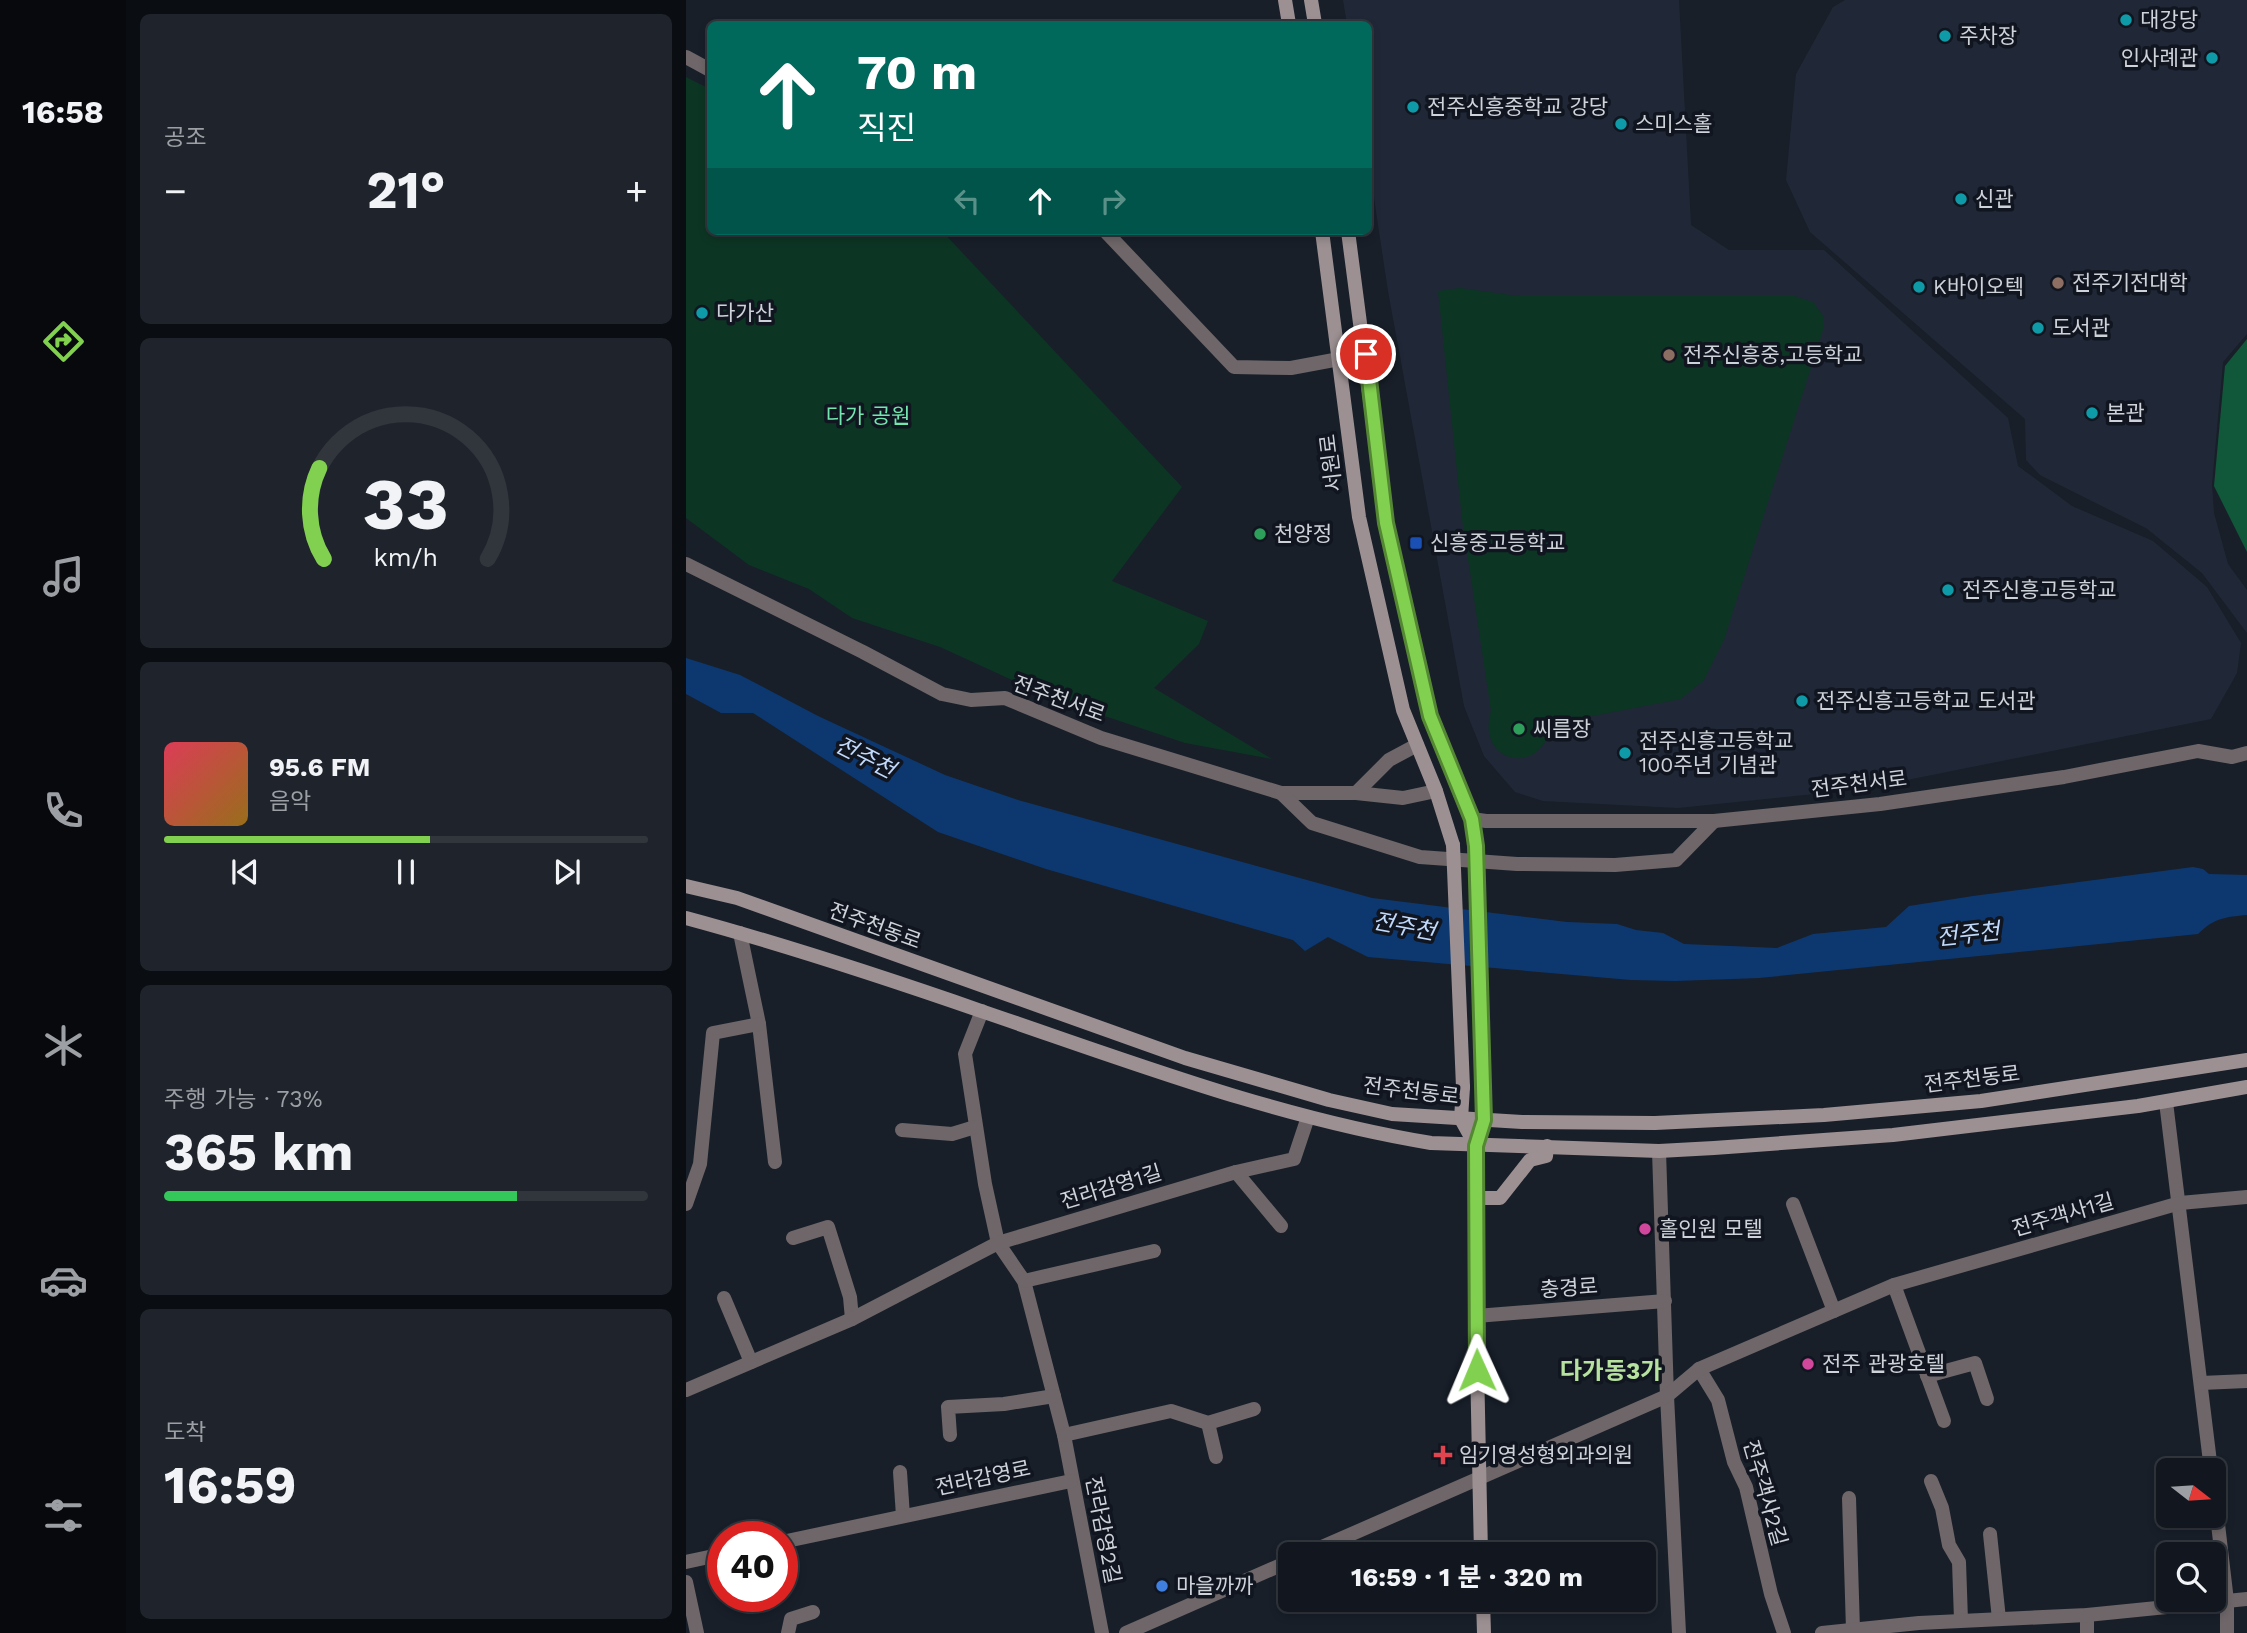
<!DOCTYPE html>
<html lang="ko">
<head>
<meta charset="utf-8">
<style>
	body { margin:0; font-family:"Work Sans","Noto Sans KR",sans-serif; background:#1f242c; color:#f1f3f6; height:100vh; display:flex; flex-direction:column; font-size:26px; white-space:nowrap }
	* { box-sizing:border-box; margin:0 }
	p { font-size:23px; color:#9c9fa4 }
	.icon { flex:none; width:38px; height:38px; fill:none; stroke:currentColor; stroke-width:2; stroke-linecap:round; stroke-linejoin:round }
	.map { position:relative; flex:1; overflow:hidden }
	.sheet { display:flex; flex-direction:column; gap:14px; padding:14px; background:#0a0d11; width:560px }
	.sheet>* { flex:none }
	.banner { position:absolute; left:21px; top:21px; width:665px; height:214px; border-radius:10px; box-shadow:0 4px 10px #0003,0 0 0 2px #31363d; background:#00695c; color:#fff; overflow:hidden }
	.needle { width:46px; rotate:107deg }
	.fabs { position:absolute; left:1470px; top:1458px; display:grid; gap:14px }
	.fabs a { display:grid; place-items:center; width:70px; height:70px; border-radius:10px; background:#12171f; box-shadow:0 4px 10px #0003,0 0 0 2px #31363d; font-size:35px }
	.speed { position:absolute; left:21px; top:1521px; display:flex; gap:14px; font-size:35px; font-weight:700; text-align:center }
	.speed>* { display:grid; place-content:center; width:91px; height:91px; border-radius:50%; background:#12171f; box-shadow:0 4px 10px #0003,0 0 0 2px #31363d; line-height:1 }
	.speed .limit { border:10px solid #d22; background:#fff; color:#111 }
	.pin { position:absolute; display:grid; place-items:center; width:60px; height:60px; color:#fff; margin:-30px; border:4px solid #fff; border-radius:50%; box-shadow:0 2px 7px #0007 }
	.me { position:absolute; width:77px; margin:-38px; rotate:359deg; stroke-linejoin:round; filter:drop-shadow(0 0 5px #0008) }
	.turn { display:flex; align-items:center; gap:24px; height:147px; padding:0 35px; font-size:32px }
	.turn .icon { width:91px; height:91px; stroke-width:2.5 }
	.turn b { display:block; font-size:49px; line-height:60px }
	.lanes { display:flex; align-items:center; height:66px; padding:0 35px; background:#0003; justify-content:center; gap:35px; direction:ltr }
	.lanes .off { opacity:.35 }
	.big { font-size:52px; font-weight:700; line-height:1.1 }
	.sheet .tile { flex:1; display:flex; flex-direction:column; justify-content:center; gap:10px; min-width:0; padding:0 24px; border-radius:10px; background:#1f242c }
	.sheet .dial { align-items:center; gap:0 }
	.dial svg { height:182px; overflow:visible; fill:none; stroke:#31363d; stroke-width:7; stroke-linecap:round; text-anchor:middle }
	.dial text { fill:#f1f3f6; stroke:none }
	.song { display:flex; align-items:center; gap:21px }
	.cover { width:84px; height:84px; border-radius:10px; background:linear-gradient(135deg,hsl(350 70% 55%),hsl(40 70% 35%)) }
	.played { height:7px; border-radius:4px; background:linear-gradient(90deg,#82d04f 55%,#31363d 55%) }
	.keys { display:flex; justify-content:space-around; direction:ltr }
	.heat { display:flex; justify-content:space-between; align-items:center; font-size:38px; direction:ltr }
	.charge { height:10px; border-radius:5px; background:linear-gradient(90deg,#34c759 73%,#31363d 0) }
	.trip { position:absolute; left:592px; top:1542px; width:378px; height:70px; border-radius:10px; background:#12171f; box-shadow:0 4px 10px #0003,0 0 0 2px #31363d; font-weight:700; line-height:70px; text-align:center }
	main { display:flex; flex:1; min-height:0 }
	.tabs { display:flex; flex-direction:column; width:126px; justify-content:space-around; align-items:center; background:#07090c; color:#9c9fa4 }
	.tabs .icon { width:49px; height:49px }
	.tabs .on { color:#82d04f }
	.tabs b { font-size:32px; color:#f1f3f6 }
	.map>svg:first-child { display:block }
</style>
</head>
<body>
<main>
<nav class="tabs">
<b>16:58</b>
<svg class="icon on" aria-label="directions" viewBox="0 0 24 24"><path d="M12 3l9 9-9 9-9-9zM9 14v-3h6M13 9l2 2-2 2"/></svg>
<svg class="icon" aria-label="music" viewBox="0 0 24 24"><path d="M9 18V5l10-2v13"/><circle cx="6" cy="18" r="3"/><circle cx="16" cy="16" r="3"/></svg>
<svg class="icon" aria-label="phone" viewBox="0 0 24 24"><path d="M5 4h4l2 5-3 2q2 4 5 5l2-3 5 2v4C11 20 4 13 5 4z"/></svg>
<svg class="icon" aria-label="climate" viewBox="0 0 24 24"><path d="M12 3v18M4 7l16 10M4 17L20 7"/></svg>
<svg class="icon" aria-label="car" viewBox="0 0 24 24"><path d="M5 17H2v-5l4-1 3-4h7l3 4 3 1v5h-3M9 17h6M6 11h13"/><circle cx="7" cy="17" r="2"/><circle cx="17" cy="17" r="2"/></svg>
<svg class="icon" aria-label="filters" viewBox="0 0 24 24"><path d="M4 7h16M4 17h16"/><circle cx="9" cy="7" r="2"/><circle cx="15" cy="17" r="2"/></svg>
</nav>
<section class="sheet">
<div class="tile"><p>공조</p>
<div class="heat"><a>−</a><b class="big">21°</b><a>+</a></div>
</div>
<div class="tile dial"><svg viewBox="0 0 100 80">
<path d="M14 69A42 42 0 1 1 86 69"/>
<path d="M14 69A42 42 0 0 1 12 29" stroke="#82d04f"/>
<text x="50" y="56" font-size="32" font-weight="700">33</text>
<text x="50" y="72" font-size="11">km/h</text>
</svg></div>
<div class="tile">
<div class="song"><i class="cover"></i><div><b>95.6 FM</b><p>음악</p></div></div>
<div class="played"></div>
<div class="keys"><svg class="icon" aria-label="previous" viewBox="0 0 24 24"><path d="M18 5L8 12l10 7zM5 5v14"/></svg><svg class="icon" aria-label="pause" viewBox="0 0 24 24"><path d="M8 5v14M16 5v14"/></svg><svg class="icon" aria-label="next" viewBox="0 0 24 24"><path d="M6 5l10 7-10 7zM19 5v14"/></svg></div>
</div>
<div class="tile"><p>주행 가능 · 73%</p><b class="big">365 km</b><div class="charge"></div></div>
<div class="tile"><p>도착</p><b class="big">16:59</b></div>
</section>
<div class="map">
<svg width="1561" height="1633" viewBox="0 0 1561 1633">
	<rect width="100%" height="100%" fill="#181f29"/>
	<g fill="#202837">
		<polygon points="657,0 993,0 1005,225 1043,250 1138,250 1322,418 1332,466 1386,506 1467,541 1521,587 1555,643 1551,673 1525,719 1176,789 992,808 857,801 829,792 798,756 778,706 702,291 683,165 682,24 661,24"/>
		<polygon points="1159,0 1561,0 1561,334 1537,362 1526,484 1528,513 1542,564 1561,590 1561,633 1516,573 1460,528 1354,475 1340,460 1339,419 1124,232 1100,180 1110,74 1147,7"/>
	</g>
	<g fill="#0d3524">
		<polygon points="0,77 24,89 24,231 256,231 496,487 426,581 522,621 513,644 468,688 586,759 499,743 365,698 254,647 166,618 123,589 63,565 0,518"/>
		<path d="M774,288l58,8h276l19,6 11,15v10l-100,313 -20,40 -23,19 -130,25c-8,54 -76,40 -60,-13l-29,-192 -24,-228z"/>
	</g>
	<polygon fill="#11583b" points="1561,339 1561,552 1528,486 1539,366"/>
	<path fill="#0d386f" d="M0,658l54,17 78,41 127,59 73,25 354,98 195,24 50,2 19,6 27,3 21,11 93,4 36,-14 73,-7 23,-21 64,-10 220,-29 10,2 6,5 38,1v40c-22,2 -33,3 -49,19l-439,44 -84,3 -44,-1 -263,-23 -40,-20 -23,14 -12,-11 -247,-71 -108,-37 -185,-119h-32l-35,-19z"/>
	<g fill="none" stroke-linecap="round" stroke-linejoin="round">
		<g stroke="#6e6668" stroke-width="14">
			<polyline points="0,57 24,70"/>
			<polyline points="419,231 548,367 605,368 680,354"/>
			<polyline points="0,564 177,652 256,694 285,700 319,698 415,738 595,793 670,793 717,798 750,791"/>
			<polyline points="595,793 626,823 734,857 831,864 929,865 990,860 1028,821"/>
			<polyline points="670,793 703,760 731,745"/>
			<polyline points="786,819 800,821 1028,821 1194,804 1378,777 1512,751 1546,757 1561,753"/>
			<polyline points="54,933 73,1024 89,1162"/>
			<polyline points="296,1011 279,1054 299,1184 312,1243 338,1281 378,1435 416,1633"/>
			<polyline points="1480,1102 1525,1470"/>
			<polyline points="216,1130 266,1134 289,1127"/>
			<polyline points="973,1151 981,1396 993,1633"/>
			<polyline points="550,1172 595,1226"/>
			<polyline points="0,1204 14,1164 27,1033 73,1024"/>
			<polyline points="1107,1204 1148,1311"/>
			<polyline points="107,1238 142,1227 164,1297 166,1319"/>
			<polyline points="338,1281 468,1251"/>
			<polyline points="1208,1285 1258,1421"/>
			<polyline points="38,1298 65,1362"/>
			<polyline points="790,1316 979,1301"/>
			<polyline points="1013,1369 1032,1400 1048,1462 1060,1487 1085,1594 1098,1633"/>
			<polyline points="1241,1376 1289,1363 1301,1399"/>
			<polyline points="1515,1383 1561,1381"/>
			<polyline points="0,1390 166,1319 312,1243 550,1172 608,1159 622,1117"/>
			<polyline points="522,1423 530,1457"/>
			<polyline points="264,1435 262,1407 318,1404 368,1396"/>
			<polyline points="378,1435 485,1411 522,1423 568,1409"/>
			<polyline points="214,1472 217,1516"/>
			<polyline points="1245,1481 1256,1508 1263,1545 1273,1562 1275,1620"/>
			<polyline points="1528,1490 1541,1601 1541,1633"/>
			<polyline points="1163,1498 1167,1630"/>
			<polyline points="1304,1534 1313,1619"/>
			<polyline points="96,1542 385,1481"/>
			<polyline points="620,1554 981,1396 1013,1369 1208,1285 1494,1203 1561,1197"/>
			<polyline points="0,1562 37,1554"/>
			<polyline points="0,1582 11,1633"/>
			<polyline points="1401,1615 1401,1633"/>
			<polyline points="102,1633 105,1619 127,1612"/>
			<polyline points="440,1633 604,1561"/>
			<polyline points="1136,1633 1233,1623 1401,1615 1561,1599"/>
		</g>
		<g stroke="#9c9092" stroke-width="14">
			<polyline points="599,0 603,24"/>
			<polyline points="625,0 629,24"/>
			<polyline points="636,231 673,517 717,710 750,791 767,845"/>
			<polyline points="662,231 700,523 744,716 786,819 790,846"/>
			<polyline points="0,886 51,898 499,1058 643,1100 706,1114 836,1122 969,1123 1138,1115 1295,1101 1561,1060"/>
			<path d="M0,918c100,27 200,60 298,94 147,50 294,106 447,131l228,8 55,-3 179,-13 245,-29 109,-19"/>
			<polyline points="777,1087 775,1119 790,1146"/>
			<polyline points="790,1198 814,1198 844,1160 860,1156 861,1146"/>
			<polyline points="795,1554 790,1316 790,1146 798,1120 797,1087"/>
			<polyline points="797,1600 798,1633"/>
		</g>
		<g stroke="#9c9092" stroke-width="14">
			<polyline points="767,845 777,1087"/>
			<polyline points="790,846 797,1087"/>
		</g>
	</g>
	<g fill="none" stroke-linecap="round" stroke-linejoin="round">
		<defs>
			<polyline id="route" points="680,354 700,523 744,716 786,819 790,846 798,1120 790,1146 791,1370"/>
		</defs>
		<use href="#route" stroke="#548733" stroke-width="18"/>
		<use href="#route" stroke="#82d04f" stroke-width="12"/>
	</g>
	<g fill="#0f9aa8" stroke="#10151f" stroke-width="2.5">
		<circle cx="1440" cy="20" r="7"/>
		<circle cx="1259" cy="36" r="7"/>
		<circle cx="1526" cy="58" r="7"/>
		<circle cx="727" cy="107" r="7"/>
		<circle cx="935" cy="124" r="7"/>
		<circle cx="1275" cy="199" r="7"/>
		<circle cx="1233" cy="287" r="7"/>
		<circle cx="16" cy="313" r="7"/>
		<circle cx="1352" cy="328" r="7"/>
		<circle cx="1406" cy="413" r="7"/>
		<circle cx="1262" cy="590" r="7"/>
		<circle cx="1116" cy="701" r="7"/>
		<circle cx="939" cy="753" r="7"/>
	</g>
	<g fill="#8d6e63" stroke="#10151f" stroke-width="2.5">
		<circle cx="1372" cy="283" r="7"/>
		<circle cx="983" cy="355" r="7"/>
	</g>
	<g fill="#2e9e5b" stroke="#10151f" stroke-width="2.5">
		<circle cx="574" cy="534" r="7"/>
		<circle cx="833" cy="729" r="7"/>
	</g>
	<rect fill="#1a4fb4" stroke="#10151f" stroke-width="2.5" x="723" y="536" width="14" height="14" rx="3.5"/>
	<g fill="#d1479c" stroke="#10151f" stroke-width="2.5">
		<circle cx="959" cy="1229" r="7"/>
		<circle cx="1122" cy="1364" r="7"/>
	</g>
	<path fill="#e0444e" stroke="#10151f" stroke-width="2.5" d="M753.5 1444.5h7v7h7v7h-7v7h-7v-7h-7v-7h7z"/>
	<circle fill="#3f7fe0" stroke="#10151f" stroke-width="2.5" cx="476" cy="1586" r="7"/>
	<g text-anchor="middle" stroke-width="7" stroke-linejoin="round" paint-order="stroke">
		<g font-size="21" fill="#ced2d9" stroke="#10151f" text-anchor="start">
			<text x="1454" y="27">대강당</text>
			<text x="1273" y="43">주차장</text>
			<text x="1512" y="65" text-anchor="end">인사례관</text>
			<text x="741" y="114">전주신흥중학교 강당</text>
			<text x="949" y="131">스미스홀</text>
			<text x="1289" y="206">신관</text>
			<text x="1386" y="290">전주기전대학</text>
			<text x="1247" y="294">K바이오텍</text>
			<text x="30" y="320">다가산</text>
			<text x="1366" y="335">도서관</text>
			<text x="997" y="362">전주신흥중,고등학교</text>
			<text x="1420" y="420">본관</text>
			<text x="588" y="541">천양정</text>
			<text x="744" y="550">신흥중고등학교</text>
			<text x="1276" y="597">전주신흥고등학교</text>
			<text x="1130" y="708">전주신흥고등학교 도서관</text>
			<text x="847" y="736">씨름장</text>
			<text x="953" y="748">전주신흥고등학교<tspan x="953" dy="24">100주년 기념관</tspan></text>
			<text x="973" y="1236">홀인원 모텔</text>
			<text x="1136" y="1371">전주 관광호텔</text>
			<text x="773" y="1462">임기영성형외과의원</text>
			<text x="490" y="1593">마을까까</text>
		</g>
		<g font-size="21" fill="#71e7af" stroke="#10151f">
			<text x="182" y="423">다가 공원</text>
		</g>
		<g font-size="21" fill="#ced2d9" stroke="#10151f">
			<text transform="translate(645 463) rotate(-97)" y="7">서원로</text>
			<text transform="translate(373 699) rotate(20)" y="7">전주천서로</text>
			<text transform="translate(1173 784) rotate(-7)" y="7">전주천서로</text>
			<text transform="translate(189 926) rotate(20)" y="7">전주천동로</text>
			<text transform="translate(1286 1079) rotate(-7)" y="7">전주천동로</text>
			<text transform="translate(725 1091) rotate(7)" y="7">전주천동로</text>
			<text transform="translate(425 1187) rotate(-17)" y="7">전라감영1길</text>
			<text transform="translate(1377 1215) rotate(-16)" y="7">전주객사1길</text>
			<text transform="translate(883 1288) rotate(-4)" y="7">충경로</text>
			<text transform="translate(297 1478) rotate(-12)" y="7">전라감영로</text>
			<text transform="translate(1079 1493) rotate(74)" y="7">전주객사2길</text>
			<text transform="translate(417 1530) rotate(79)" y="7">전라감영2길</text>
		</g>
		<g font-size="23" font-style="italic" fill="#c1d9fb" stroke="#10151f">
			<text transform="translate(179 757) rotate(27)" y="8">전주천</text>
			<text transform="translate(718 926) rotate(11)" y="8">전주천</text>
			<text transform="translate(1282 934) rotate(-6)" y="8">전주천</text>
		</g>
		<g font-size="24" font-weight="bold" fill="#b6e19f" stroke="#10151f">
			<text x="925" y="1379">다가동3가</text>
		</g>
	</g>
</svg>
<div class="fabs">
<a><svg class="needle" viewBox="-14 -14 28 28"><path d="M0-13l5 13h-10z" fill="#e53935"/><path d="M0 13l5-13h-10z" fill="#9c9fa4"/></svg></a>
<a><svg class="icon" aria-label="search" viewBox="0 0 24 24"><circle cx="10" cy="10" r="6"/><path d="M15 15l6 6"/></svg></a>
</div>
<div class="speed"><div class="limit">40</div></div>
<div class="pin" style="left:680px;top:354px;background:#d93025"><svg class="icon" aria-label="arrive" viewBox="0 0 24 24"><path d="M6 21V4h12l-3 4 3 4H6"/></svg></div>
<svg class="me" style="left:791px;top:1370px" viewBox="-20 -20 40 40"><path d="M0-17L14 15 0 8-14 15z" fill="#82d04f" stroke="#fff" stroke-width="4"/></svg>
<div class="trip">16:59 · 1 분 · 320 m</div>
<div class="banner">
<div class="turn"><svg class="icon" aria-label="ahead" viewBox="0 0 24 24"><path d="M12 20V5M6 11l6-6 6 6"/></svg><div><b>70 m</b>직진</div></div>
<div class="lanes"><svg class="icon off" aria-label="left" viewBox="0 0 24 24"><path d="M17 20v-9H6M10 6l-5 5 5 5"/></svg><svg class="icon" aria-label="ahead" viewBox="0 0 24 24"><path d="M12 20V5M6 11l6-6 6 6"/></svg><svg class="icon off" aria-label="right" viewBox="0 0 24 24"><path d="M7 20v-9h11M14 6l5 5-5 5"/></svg></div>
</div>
</div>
</main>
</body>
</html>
